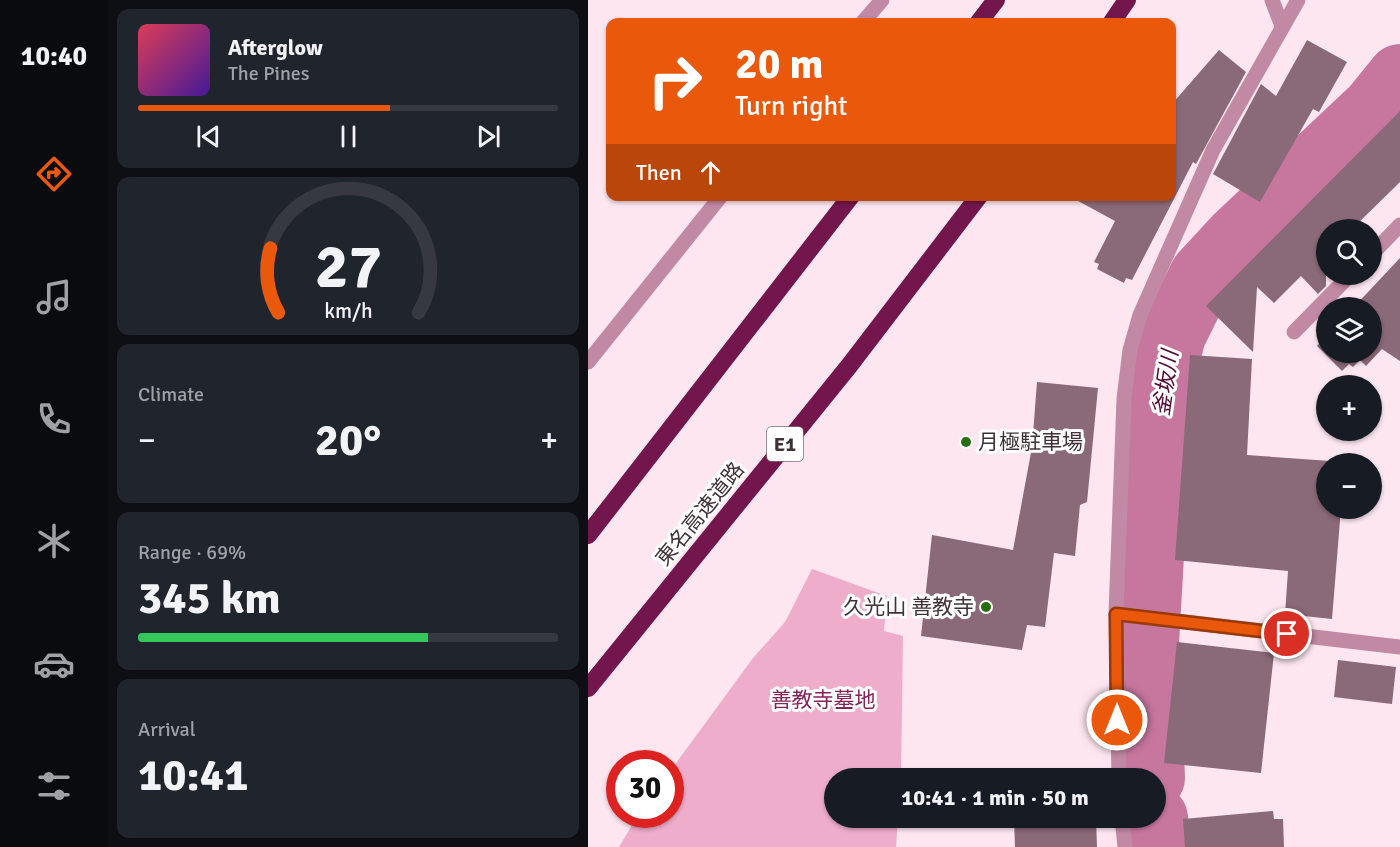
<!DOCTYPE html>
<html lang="en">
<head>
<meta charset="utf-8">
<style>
	body { margin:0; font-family:Signika,"Noto Sans JP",sans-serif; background:#20242c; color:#f1f3f6; height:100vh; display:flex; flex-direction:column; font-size:22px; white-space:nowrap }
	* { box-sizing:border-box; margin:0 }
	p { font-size:20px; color:#9ea1a6 }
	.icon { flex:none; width:33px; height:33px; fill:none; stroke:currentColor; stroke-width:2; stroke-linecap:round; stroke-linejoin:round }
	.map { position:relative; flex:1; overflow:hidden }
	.panel { display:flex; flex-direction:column; gap:9px; padding:9px; background:#0d0f14; width:480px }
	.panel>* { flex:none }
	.banner { position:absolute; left:18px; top:18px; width:570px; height:183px; border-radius:12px; box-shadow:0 2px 4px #0004; background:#ea580c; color:#fff; overflow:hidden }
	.tools { position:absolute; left:728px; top:219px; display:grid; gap:12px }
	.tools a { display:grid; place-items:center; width:66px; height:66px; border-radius:50%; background:#171b24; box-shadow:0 2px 4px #0004; font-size:30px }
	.speed { position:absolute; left:18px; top:750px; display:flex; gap:12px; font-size:30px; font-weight:700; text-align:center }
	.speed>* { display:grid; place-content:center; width:78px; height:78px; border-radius:50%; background:#171b24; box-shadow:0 2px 4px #0004; line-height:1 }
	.speed .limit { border:9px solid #d22; background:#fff; color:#111 }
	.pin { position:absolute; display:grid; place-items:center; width:51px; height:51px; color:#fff; margin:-26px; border:3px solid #fff; border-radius:50%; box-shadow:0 2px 6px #0007 }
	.me { position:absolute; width:66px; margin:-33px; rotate:0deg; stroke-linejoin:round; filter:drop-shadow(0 0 4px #0008) }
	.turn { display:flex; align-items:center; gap:21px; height:126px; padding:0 30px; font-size:27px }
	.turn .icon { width:78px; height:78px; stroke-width:2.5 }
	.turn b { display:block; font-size:42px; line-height:51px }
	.then { display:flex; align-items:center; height:57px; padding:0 30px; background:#0003; gap:12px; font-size:22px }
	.big { font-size:45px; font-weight:700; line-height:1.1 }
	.panel .tile { flex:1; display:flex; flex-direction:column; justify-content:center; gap:9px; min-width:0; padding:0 21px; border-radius:12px; background:#20242c }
	.panel .dial { align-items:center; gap:0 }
	.dial svg { height:156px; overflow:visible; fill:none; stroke:#363941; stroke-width:7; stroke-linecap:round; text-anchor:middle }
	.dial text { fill:#f1f3f6; stroke:none }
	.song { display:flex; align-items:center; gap:18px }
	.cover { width:72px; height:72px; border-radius:9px; background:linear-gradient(135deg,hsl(350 70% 55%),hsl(260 70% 35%)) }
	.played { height:6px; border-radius:3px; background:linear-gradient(90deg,#ea580c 60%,#363941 60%) }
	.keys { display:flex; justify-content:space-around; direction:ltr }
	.heat { display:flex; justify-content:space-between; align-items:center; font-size:33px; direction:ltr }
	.charge { height:9px; border-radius:4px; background:linear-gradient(90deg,#34c759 69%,#363941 0) }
	.trip { position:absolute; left:236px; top:768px; width:342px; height:60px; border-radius:30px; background:#171b24; box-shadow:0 2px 4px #0004; font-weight:700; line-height:60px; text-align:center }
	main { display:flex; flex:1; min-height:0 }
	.menu { display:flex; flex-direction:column; width:108px; justify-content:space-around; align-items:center; background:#090b0e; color:#9ea1a6 }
	.menu .icon { width:42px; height:42px }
	.menu .current { color:#ea580c }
	.menu b { font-size:27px; color:#f1f3f6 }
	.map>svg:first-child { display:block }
</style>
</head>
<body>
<main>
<nav class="menu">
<b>10:40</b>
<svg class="icon current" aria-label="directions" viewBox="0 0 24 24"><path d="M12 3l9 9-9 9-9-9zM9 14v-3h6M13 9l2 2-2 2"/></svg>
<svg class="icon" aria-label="music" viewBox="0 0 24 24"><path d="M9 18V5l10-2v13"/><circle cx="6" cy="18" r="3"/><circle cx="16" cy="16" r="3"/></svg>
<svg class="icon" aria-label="phone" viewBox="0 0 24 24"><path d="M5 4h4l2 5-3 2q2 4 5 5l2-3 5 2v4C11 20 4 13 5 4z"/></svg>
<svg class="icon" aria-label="climate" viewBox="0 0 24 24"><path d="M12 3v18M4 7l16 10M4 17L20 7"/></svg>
<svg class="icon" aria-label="car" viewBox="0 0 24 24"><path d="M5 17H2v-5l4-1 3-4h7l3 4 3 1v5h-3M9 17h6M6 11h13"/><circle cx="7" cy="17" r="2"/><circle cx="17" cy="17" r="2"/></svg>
<svg class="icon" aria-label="filters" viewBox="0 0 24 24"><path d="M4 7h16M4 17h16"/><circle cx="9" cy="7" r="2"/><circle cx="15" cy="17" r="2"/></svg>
</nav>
<section class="panel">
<div class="tile">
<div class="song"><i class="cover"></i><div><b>Afterglow</b><p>The Pines</p></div></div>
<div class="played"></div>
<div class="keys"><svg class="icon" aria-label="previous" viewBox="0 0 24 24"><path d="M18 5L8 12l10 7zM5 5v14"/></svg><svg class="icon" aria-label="pause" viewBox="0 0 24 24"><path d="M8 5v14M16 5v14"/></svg><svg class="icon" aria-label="next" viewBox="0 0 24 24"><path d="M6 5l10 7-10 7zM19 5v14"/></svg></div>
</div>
<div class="tile dial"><svg viewBox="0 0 100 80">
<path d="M14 69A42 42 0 1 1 86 69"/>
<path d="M14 69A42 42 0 0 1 10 36" stroke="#ea580c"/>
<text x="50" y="56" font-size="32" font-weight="700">27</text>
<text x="50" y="72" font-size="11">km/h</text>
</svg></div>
<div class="tile"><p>Climate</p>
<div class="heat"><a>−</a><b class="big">20°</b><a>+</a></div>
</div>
<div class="tile"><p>Range · 69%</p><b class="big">345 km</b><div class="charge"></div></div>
<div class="tile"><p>Arrival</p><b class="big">10:41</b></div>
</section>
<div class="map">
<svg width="812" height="847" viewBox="0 0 812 847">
	<rect width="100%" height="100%" fill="#fde6f0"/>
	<polygon fill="#efadcc" points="224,569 299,596 296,631 315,636 313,778 246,778 246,818 310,818 308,847 31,847 50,815 82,814 83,770 165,658 197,622"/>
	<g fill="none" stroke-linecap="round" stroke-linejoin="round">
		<g stroke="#c7769e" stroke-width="66">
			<polyline points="564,778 558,643 573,381 585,335 614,276 650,237 786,109 812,77"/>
			<polyline points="567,818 570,847"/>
		</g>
	</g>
	<g fill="#8a6978">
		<polygon points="719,40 759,62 731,112 725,109 672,202 625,174 673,84 688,96"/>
		<polygon points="631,50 658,72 608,164 605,162 544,280 538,278 536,283 509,269 511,264 506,262 527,221 481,196 584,196 584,104"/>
		<polygon points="812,111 812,182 763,230 738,230 738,286 730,294 713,276 686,303 669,287 665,352 618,306"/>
		<polygon points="812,258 812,361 794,349 778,366 772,360 765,367 761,364 754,371 729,346 738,336 738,352 783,352 783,308 765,308"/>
		<polygon points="602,355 664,359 659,455 756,462 738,464 738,508 753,508 744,619 697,614 700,571 587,560"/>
		<polygon points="449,382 510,388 499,502 492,505 487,556 466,553 457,627 439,625 434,650 333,636 344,535 425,550 444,447"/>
		<polygon points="589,642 686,653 673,773 576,763"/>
		<polygon points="750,660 808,667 804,704 746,697"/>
		<polygon points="685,811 686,819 695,819 696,847 597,847 595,819"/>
		<polygon points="463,818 508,818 509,847 427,847 426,819"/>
	</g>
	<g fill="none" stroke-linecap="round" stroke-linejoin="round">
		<g stroke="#c189a3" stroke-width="15">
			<polyline points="684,0 694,26"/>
			<polyline points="275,22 294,0"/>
			<polyline points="783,255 812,225"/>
			<polyline points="706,332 763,274"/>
			<polyline points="0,362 133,196"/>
			<polyline points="528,614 812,647"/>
			<polyline points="531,778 528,614 536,399 542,350 552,315 625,150 710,0"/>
			<polyline points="534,818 537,847"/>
		</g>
		<g stroke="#73164d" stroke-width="18">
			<polyline points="391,22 408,0"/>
			<polyline points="524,22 539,0"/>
			<polyline points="0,535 263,196"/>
			<polyline points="0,688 261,366 391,196"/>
		</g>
	</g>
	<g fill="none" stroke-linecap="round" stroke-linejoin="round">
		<defs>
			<polyline id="route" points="529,720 528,614 699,634"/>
		</defs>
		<use href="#route" stroke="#983908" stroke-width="15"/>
		<use href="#route" stroke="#ea580c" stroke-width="10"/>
	</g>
	<g fill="#266e0c" stroke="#fff" stroke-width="2">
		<circle cx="378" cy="442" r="6"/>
		<circle cx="398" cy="607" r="6"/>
	</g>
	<g text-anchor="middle" stroke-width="6" stroke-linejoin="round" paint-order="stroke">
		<rect fill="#fff" stroke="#7a7074" stroke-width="1.5" x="179" y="427" width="36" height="34" rx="4.5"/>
		<g font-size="20" font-weight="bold" fill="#413239">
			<text x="197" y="451">E1</text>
		</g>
		<g font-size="21" fill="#413239" stroke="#fff" text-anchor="start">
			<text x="390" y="449">月極駐車場</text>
			<text x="386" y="614" text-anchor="end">久光山 善教寺</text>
		</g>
		<g font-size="21" fill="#413239" stroke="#fff">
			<text transform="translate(112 514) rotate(-51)" y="7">東名高速道路</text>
		</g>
		<g font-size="21" fill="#84245b" stroke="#fff">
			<text x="235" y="707">善教寺墓地</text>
		</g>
		<g font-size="22" font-style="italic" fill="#540a37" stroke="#fff">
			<text transform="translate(577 383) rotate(-82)" y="8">釜坂川</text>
		</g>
	</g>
</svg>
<div class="tools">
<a><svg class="icon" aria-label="search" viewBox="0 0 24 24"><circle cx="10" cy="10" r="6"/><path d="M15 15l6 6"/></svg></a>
<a><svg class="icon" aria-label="layers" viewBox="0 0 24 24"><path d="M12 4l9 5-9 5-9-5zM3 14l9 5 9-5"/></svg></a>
<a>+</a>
<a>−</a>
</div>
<div class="speed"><div class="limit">30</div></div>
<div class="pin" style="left:699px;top:634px;background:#d93025"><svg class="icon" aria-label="arrive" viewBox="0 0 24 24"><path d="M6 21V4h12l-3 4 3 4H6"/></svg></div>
<svg class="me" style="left:529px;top:720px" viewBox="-20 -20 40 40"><circle r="17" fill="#ea580c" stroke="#fff" stroke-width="3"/><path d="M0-11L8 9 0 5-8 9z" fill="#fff"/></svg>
<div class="trip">10:41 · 1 min · 50 m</div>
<div class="banner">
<div class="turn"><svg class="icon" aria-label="right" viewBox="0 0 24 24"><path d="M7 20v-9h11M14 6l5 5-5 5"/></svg><div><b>20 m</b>Turn right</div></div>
<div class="then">Then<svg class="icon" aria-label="ahead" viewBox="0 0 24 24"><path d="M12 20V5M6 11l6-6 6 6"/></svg></div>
</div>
</div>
</main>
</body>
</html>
